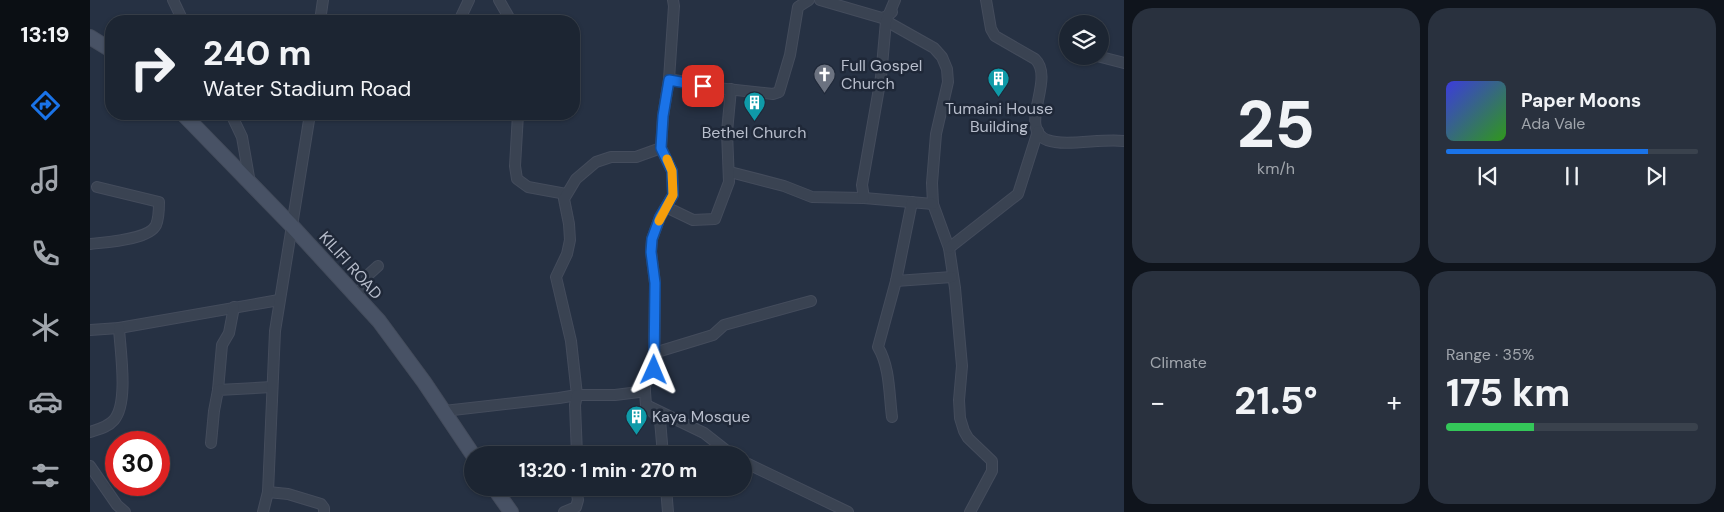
<!DOCTYPE html>
<html lang="en">
<head>
<meta charset="utf-8">
<style>
	body { margin:0; font-family:"DM Sans",sans-serif; background:#29313e; color:#f1f3f6; height:100vh; display:flex; flex-direction:column; font-size:19px; white-space:nowrap }
	* { box-sizing:border-box; margin:0 }
	p { font-size:16px; color:#a0a5ac }
	.icon { flex:none; width:28px; height:28px; fill:none; stroke:currentColor; stroke-width:2; stroke-linecap:round; stroke-linejoin:round }
	.map { position:relative; flex:1; overflow:hidden }
	.side { display:flex; flex-direction:column; gap:8px; padding:8px; background:#0f141c; width:600px }
	.side>* { flex:none }
	.banner { position:absolute; left:15px; top:15px; width:475px; height:105px; border-radius:20px; box-shadow:0 1px 4px #0004,0 0 0 1px #3a424d; background:#1c2532; color:#f1f3f6; overflow:hidden }
	.controls { position:absolute; left:969px; top:15px; display:grid; gap:10px }
	.controls a { display:grid; place-items:center; width:50px; height:50px; border-radius:50%; background:#1c2532; box-shadow:0 1px 4px #0004,0 0 0 1px #3a424d; font-size:25px }
	.speed { position:absolute; left:15px; top:431px; display:flex; gap:10px; font-size:25px; font-weight:700; text-align:center }
	.speed>* { display:grid; place-content:center; width:65px; height:65px; border-radius:50%; background:#1c2532; box-shadow:0 1px 4px #0004,0 0 0 1px #3a424d; line-height:1 }
	.speed .limit { border:8px solid #d22; background:#fff; color:#111 }
	.pin { position:absolute; display:grid; place-items:center; width:42px; height:42px; color:#fff; margin:-21px; border-radius:10px; box-shadow:0 2px 8px #0006 }
	.me { position:absolute; width:55px; margin:-28px; rotate:1deg; stroke-linejoin:round; filter:drop-shadow(0 0 4px #0008) }
	.turn { display:flex; align-items:center; gap:18px; height:105px; padding:0 15px; font-size:22px }
	.turn .icon { width:65px; height:65px; stroke-width:2.5 }
	.turn b { display:block; font-size:35px; line-height:42px }
	.big { font-size:38px; font-weight:800; line-height:1.1 }
	.side .widget { flex:1; display:flex; flex-direction:column; justify-content:center; gap:8px; min-width:0; padding:0 18px; border-radius:20px; background:#29313e }
	.side .dial { align-items:center; gap:0 }
	.dial b { font-size:65px; line-height:1 }
	.song { display:flex; align-items:center; gap:15px }
	.cover { width:60px; height:60px; border-radius:8px; background:linear-gradient(135deg,hsl(240 70% 55%),hsl(110 70% 35%)) }
	.played { height:5px; border-radius:2px; background:linear-gradient(90deg,#1a73e8 80%,#3a424d 80%) }
	.keys { display:flex; justify-content:space-around; direction:ltr }
	.heat { display:flex; justify-content:space-between; align-items:center; font-size:28px; direction:ltr }
	.charge { height:8px; border-radius:4px; background:linear-gradient(90deg,#34c759 35%,#3a424d 0) }
	.side .tiles { flex:1; display:grid; gap:8px; grid-template-columns:repeat(2,1fr) }
	.trip { position:absolute; left:374px; top:446px; width:288px; height:50px; border-radius:25px; background:#1c2532; box-shadow:0 1px 4px #0004,0 0 0 1px #3a424d; font-weight:800; line-height:50px; text-align:center }
	main { display:flex; flex:1; min-height:0 }
	.dock { display:flex; flex-direction:column; width:90px; justify-content:space-around; align-items:center; background:#0b0f14; color:#a0a5ac }
	.dock .icon { width:35px; height:35px }
	.dock .active { color:#1a73e8 }
	.dock b { font-size:22px; color:#f1f3f6 }
	.map>svg:first-child { display:block }
</style>
</head>
<body>
<main>
<nav class="dock">
<b>13:19</b>
<svg class="icon active" aria-label="directions" viewBox="0 0 24 24"><path d="M12 3l9 9-9 9-9-9zM9 14v-3h6M13 9l2 2-2 2"/></svg>
<svg class="icon" aria-label="music" viewBox="0 0 24 24"><path d="M9 18V5l10-2v13"/><circle cx="6" cy="18" r="3"/><circle cx="16" cy="16" r="3"/></svg>
<svg class="icon" aria-label="phone" viewBox="0 0 24 24"><path d="M5 4h4l2 5-3 2q2 4 5 5l2-3 5 2v4C11 20 4 13 5 4z"/></svg>
<svg class="icon" aria-label="climate" viewBox="0 0 24 24"><path d="M12 3v18M4 7l16 10M4 17L20 7"/></svg>
<svg class="icon" aria-label="car" viewBox="0 0 24 24"><path d="M5 17H2v-5l4-1 3-4h7l3 4 3 1v5h-3M9 17h6M6 11h13"/><circle cx="7" cy="17" r="2"/><circle cx="17" cy="17" r="2"/></svg>
<svg class="icon" aria-label="filters" viewBox="0 0 24 24"><path d="M4 7h16M4 17h16"/><circle cx="9" cy="7" r="2"/><circle cx="15" cy="17" r="2"/></svg>
</nav>
<div class="map">
<svg width="1034" height="512" viewBox="0 0 1034 512">
	<rect width="100%" height="100%" fill="#263143"/>
	<g fill="none" stroke-linecap="round" stroke-linejoin="round">
		<defs>
			<g id="street">
				<polyline points="83,0 93,21"/>
				<polyline points="409,0 421,21"/>
				<polyline points="730,0 792,18 797,16 802,12"/>
				<path d="M896,0l5,29 4,7 40,23c21,20 -18,69 12,81 19,7 55,-2 77,1"/>
				<polyline points="230,21 233,0"/>
				<polyline points="369,21 379,0"/>
				<polyline points="796,21 844,48 852,57 857,69 858,82 846,134 842,183 843,204 859,248 865,288 872,366 869,400 870,418 874,431 878,438 902,461 902,471 880,512"/>
				<polyline points="1007,56 1034,63"/>
				<polyline points="579,79 627,88 683,94 689,92 700,55 708,7 719,0"/>
				<polyline points="141,114 152,137 160,183"/>
				<polyline points="428,114 425,166 427,179 438,187 476,194"/>
				<polyline points="640,172 694,186 722,197 774,198 843,204"/>
				<polyline points="774,198 772,185 791,77 796,21 805,0"/>
				<polyline points="576,207 603,220 625,219 639,182 637,132 641,89"/>
				<path d="M0,244c16,-2 59,-4 66,-19 3,-7 3,-16 3,-23l-62,-15"/>
				<polyline points="859,248 928,194 948,131"/>
				<polyline points="806,281 862,277"/>
				<polyline points="266,296 275,285 278,275 288,266"/>
				<polyline points="0,330 29,328 189,300"/>
				<polyline points="564,353 623,335 634,325 721,301"/>
				<polyline points="557,382 555,385 555,392 556,405 570,420 573,455"/>
				<polyline points="128,390 132,345 139,333 144,307"/>
				<polyline points="556,405 614,433 642,455"/>
				<polyline points="354,411 469,398 487,395 481,341 466,277 477,254 480,240 479,224 474,199 486,179 506,162 521,157 546,157 571,148"/>
				<path d="M802,417c-3,-23 -2,-50 -14,-70l18,-66 16,-79"/>
				<path d="M0,432c9,-3 18,-5 24,-12 15,-17 6,-71 5,-92"/>
				<polyline points="121,443 124,411 128,390 182,387"/>
				<polyline points="487,455 485,405 487,395 525,395 549,392 564,370 565,283 561,251 562,239 570,217 583,195 582,171 571,148 573,116 579,79 584,6 583,0"/>
				<polyline points="652,461 758,512"/>
				<polyline points="0,466 27,505 35,512"/>
				<polyline points="576,488 578,512"/>
				<polyline points="178,492 198,494 231,504 234,508 234,512"/>
				<polyline points="173,512 178,492 185,331 220,114"/>
				<polyline points="474,512 486,507 488,500 486,488"/>
			</g>
			<g id="secondary">
				<polyline points="0,37 21,50"/>
				<polyline points="93,114 201,225 289,321 334,382 383,455"/>
				<polyline points="404,488 421,512"/>
			</g>
		</defs>
		<use href="#street" stroke="#444c5c" stroke-width="12"/>
		<use href="#secondary" stroke="#444c5c" stroke-width="16"/>
		<use href="#street" stroke="#3a4352" stroke-width="10"/>
		<use href="#secondary" stroke="#485265" stroke-width="14"/>
	</g>
	<g fill="none" stroke-linecap="round" stroke-linejoin="round">
		<defs>
			<polyline id="route" points="564,370 565,283 561,252 562,239 570,217 583,195 582,171 571,148 573,116 579,80 613,86"/>
		</defs>
		<use href="#route" stroke="#114b97" stroke-width="12"/>
		<use href="#route" stroke="#1a73e8" stroke-width="9"/>
		<polyline stroke="#f59e0b" stroke-width="9" points="569,221 583,195 582,171 577,159"/>
	</g>
	<defs>
		<symbol id="church-pin" viewBox="-11 -11 22 30"><path d="M0 17L-7.5 6A9.5 9.5 0 1 1 7.5 6Z" fill="#6b7280" stroke="#1f2838"/><path d="M-1.2-6h2.4v3.5h3.3v2.4h-3.3V6h-2.4V-.1h-3.3v-2.4h3.3Z" fill="#fff"/></symbol>
		<symbol id="building-pin" viewBox="-11 -11 22 30"><path d="M0 17L-7.5 6A9.5 9.5 0 1 1 7.5 6Z" fill="#0f9aa8" stroke="#1f2838"/><path d="M-4-6H4V6H1V3H-1V6H-4ZM-2.5-4.3h1.7v1.8h-1.7ZM.8-4.3h1.7v1.8H.8ZM-2.5-1h1.7V.8h-1.7ZM.8-1h1.7V.8H.8Z" fill="#fff"/></symbol>
	</defs>
	<g fill-rule="evenodd">
		<use href="#church-pin" x="722" y="62" width="25" height="34"/>
		<use href="#building-pin" x="896" y="66" width="25" height="34"/>
		<use href="#building-pin" x="652" y="90" width="25" height="34"/>
		<use href="#building-pin" x="534" y="404" width="25" height="34"/>
	</g>
	<g text-anchor="middle" stroke-width="5" stroke-linejoin="round" paint-order="stroke">
		<g font-size="16" fill="#b8becc" stroke="#1f2838" text-anchor="start">
			<text x="751" y="71">Full Gospel<tspan x="751" dy="18">Church</tspan></text>
			<text x="909" y="114" text-anchor="middle">Tumaini House<tspan x="909" dy="18">Building</tspan></text>
			<text x="664" y="138" text-anchor="middle">Bethel Church</text>
			<text x="562" y="422">Kaya Mosque</text>
		</g>
		<g font-size="16" fill="#b8becc" stroke="#1f2838">
			<text transform="translate(261 265) rotate(48)" y="6">KILIFI ROAD</text>
		</g>
	</g>
</svg>
<div class="controls">
<a><svg class="icon" aria-label="layers" viewBox="0 0 24 24"><path d="M12 4l9 5-9 5-9-5zM3 14l9 5 9-5"/></svg></a>
</div>
<div class="speed"><div class="limit">30</div></div>
<div class="pin" style="left:613px;top:86px;background:#d93025"><svg class="icon" aria-label="arrive" viewBox="0 0 24 24"><path d="M6 21V4h12l-3 4 3 4H6"/></svg></div>
<svg class="me" style="left:564px;top:370px" viewBox="-20 -20 40 40"><path d="M0-17L14 15 0 8-14 15z" fill="#1a73e8" stroke="#fff" stroke-width="4"/></svg>
<div class="trip">13:20 · 1 min · 270 m</div>
<div class="banner">
<div class="turn"><svg class="icon" aria-label="right" viewBox="0 0 24 24"><path d="M7 20v-9h11M14 6l5 5-5 5"/></svg><div><b>240 m</b>Water Stadium Road</div></div>
</div>
</div>
<section class="side">
<div class="tiles">
<div class="widget dial"><b>25</b><p>km/h</p></div>
<div class="widget">
<div class="song"><i class="cover"></i><div><b>Paper Moons</b><p>Ada Vale</p></div></div>
<div class="played"></div>
<div class="keys"><svg class="icon" aria-label="previous" viewBox="0 0 24 24"><path d="M18 5L8 12l10 7zM5 5v14"/></svg><svg class="icon" aria-label="pause" viewBox="0 0 24 24"><path d="M8 5v14M16 5v14"/></svg><svg class="icon" aria-label="next" viewBox="0 0 24 24"><path d="M6 5l10 7-10 7zM19 5v14"/></svg></div>
</div>
<div class="widget"><p>Climate</p>
<div class="heat"><a>−</a><b class="big">21.5°</b><a>+</a></div>
</div>
<div class="widget"><p>Range · 35%</p><b class="big">175 km</b><div class="charge"></div></div>
</div>
</section>
</main>
</body>
</html>
